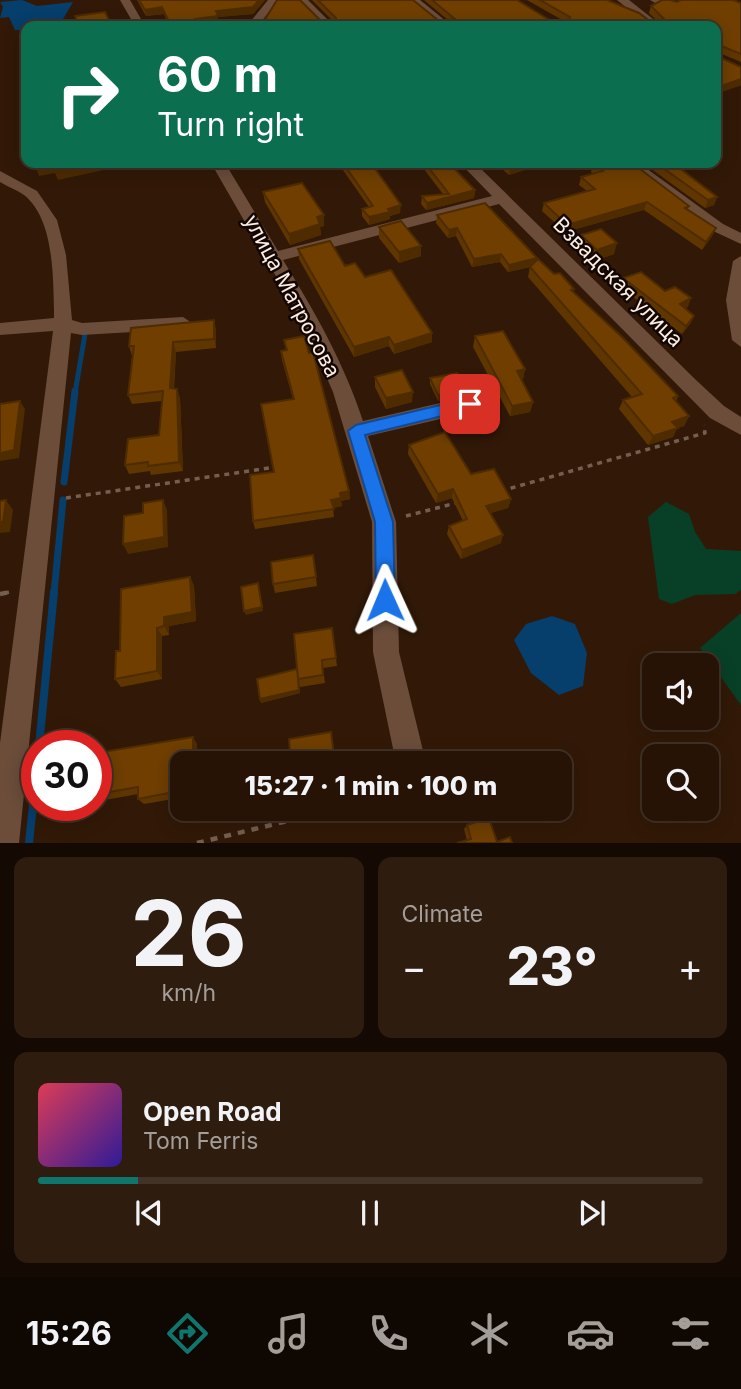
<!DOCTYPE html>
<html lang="en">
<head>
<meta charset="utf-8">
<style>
	body { margin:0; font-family:Inter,sans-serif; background:#2e1c0f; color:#f1f3f6; height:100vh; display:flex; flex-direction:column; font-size:26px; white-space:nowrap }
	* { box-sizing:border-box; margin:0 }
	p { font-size:23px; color:#a49e9a }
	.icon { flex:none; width:38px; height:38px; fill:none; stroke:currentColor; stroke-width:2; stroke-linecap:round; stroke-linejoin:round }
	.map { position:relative; height:843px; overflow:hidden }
	.sheet { display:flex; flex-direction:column; gap:14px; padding:14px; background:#150a03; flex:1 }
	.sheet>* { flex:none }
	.hud { position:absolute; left:21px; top:21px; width:700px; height:147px; border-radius:14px; box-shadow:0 4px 18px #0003,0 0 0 2px #423227; background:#0b6e4f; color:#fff; overflow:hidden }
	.fabs { position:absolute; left:642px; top:653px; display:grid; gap:14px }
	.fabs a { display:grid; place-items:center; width:77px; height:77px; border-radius:14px; background:#261305; box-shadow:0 4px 18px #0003,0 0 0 2px #423227; font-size:35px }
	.speed { position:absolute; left:21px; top:730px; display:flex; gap:14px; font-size:35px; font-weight:700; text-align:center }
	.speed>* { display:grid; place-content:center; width:91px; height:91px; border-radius:50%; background:#261305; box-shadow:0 4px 18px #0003,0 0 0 2px #423227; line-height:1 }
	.speed .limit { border:10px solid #d22; background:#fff; color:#111 }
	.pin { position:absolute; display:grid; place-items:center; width:60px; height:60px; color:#fff; margin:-30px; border-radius:14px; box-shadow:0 4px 10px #0006 }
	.me { position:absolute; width:77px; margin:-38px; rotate:359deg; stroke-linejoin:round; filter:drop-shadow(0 0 5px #0008) }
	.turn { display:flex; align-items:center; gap:24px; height:147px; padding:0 21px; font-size:32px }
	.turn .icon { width:91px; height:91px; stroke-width:2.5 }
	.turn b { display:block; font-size:49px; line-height:60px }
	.big { font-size:52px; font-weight:800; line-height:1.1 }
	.sheet .tile { flex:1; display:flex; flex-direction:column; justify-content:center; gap:10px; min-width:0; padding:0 24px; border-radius:14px; background:#2e1c0f }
	.sheet .dial { align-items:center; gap:0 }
	.dial b { font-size:91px; line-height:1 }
	.song { display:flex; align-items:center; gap:21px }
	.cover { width:84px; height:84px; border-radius:10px; background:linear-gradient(135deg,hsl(350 70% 55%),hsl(250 70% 35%)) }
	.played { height:7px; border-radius:4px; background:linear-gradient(90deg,#0f766e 15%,#423227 15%) }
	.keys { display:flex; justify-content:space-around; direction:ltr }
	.heat { display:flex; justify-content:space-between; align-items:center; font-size:38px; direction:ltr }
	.sheet .tiles { flex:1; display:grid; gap:14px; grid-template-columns:1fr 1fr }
	.tile:last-child { grid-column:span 2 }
	.trip { position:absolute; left:170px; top:751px; width:402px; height:70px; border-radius:14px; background:#261305; box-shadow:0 4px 18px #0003,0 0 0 2px #423227; font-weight:800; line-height:70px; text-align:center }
	.tab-bar { display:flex; height:112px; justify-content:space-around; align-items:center; background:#0f0802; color:#a49e9a }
	.tab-bar .icon { width:49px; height:49px }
	.tab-bar .current { color:#0f766e }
	.tab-bar b { font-size:32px; color:#f1f3f6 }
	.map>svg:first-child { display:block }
</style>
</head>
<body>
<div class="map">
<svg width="741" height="843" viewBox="0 0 741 843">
	<rect width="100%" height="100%" fill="#321907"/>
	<g fill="#084027">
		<polygon points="666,502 689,514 695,532 706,549 741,551 741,590 735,594 695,595 672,604 659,599 648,517"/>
		<polygon points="741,613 741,705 700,648"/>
	</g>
	<g fill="#063e6c">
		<polygon points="22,0 37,6 73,2 59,26 26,26 26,30 15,30 9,17 0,18 3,7 0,2"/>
		<polygon points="552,616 575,624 587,653 583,686 559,695 531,673 514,640 526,624"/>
	</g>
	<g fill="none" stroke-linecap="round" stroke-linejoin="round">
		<polyline stroke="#063e6c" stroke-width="5" points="75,393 85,334"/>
		<g stroke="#063e6c" stroke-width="7">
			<polyline points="64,482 75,391"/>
			<polyline points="54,593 63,500"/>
		</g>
		<g stroke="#063e6c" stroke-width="8">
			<polyline points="39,746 54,592"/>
			<polyline points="29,843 37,767"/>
		</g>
		<g stroke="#745e4f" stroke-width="3.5" stroke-dasharray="5 5" stroke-linecap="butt">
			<polyline points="501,491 705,433 704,425"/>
			<polyline points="66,498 276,467"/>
			<polyline points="406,516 456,503"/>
			<polyline points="4,593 10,592"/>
		</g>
		<g stroke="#745e4f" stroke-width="4.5" stroke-dasharray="7 7" stroke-linecap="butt">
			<polyline points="0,594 10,592"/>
			<polyline points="197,843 341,808"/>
		</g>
		<g fill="#6b4d3a" fill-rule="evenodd">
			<polygon points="120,0 130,0 145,26 135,26"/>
			<polygon points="268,0 278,0 258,26 247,26"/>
			<polygon points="297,0 308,0 334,26 323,26"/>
			<polygon points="409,0 420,0 452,26 440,26"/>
			<polygon points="617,0 629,0 662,26 649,26"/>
			<polygon points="650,0 662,0 662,1 657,4"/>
			<path d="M211,163h14l53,88 214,-55 -32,-33h15l221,217 28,26 17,11v18l-31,-17 -211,-214 -216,56c32,52 61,103 80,161l107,-25 7,3 3,5 -3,5 -7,3 -102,24 28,86 3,130 27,111h-30l-23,-111 -1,-130 -39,-130 -30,-69z"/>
			<polygon points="623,163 639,163 723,224 741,233 741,244 711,230"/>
			<path d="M0,171l37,20 20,29 9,35 6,65 10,3 101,-6 9,6 -9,6 -101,6 -11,-2 -52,510h-19v-100l53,-412 -53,4v-12l54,-5v-8c-1,-34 0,-91 -30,-115 -7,-5 -16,-8 -24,-13z"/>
			<polygon points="741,256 741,347 732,340 726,300 733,261"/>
		</g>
	</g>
	<g fill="#603600">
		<polygon points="137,0 265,0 253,14 218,17 219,23 196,25 197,26 169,26 164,14 146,16"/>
		<polygon points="312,0 413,0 439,21 448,20 424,0 517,0 553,22 564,21 527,0 607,0 651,22 658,22 649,13 651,6 677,2 741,3 741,62 717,52 717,56 741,67 741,85 716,94 716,26 261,26 333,21"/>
		<polygon points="338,163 371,163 400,213 390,216 390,219 369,225 362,216 362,209 369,207"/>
		<polygon points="409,163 449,163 475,190 474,198 426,210 421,204 422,196 443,194 423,168 414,170"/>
		<polygon points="495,163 530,163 528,169 509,175"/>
		<polygon points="586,163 632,163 689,206 688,209 716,228 712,236 702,250 644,210 565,232 542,211 544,203 587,191 579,185 581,177 593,174 591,172 592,167"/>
		<polygon points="643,163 673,163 717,197 714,205 705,208"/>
		<polygon points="263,192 324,215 324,226 320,227 321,235 290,245 265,202"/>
		<polygon points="437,215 537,258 536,261 573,292 678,396 676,401 689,416 684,426 677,428 673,437 648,445 619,409 623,400 632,397 528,277 530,267 508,272 500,262 472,267 456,236 448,238 436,223"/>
		<polygon points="379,227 421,256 399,263 379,238"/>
		<polygon points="581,235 614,254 594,261 578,246"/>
		<polygon points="298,249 345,266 365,277 432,342 394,354 389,346 354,357 299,259"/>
		<polygon points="623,278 665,291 688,307 685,308 694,316 690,324 682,334 620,287"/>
		<polygon points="216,329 216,348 176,352 174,389 180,398 183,471 151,475 150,471 129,474 125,465 159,435 162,401 132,404 128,395 132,356 129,346"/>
		<polygon points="475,336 525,369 523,379 521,380 533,402 530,412 510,416 473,347"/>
		<polygon points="284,340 349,491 350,499 341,501 342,506 333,508 334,517 255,529 253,521 274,472 293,399 282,360 281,351 286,350"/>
		<polygon points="375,377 412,402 386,409 375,387"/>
		<polygon points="430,378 468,389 467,394 438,401 430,384"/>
		<polygon points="409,445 511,499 508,508 490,513 501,543 461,559 447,534 449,526 463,521 452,498 436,503 408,454"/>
		<polygon points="313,555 317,586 275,593 273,584"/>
		<polygon points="190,577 194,586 196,621 169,626 169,635 162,636 162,679 121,687 115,679 120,651"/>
		<polygon points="332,628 337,666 323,668 325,683 300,687 299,685 300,693 261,703 260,699 297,669"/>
		<polygon points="197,744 197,763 182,763 182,775 180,776 179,798 144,804 138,799 138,794 105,800 98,794"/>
		<polygon points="467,825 497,842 512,843 467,840 464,829"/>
	</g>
	<g fill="#4e2c00">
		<polygon points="259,0 265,0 253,14 218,17 219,23 196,25 195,19 216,11"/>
		<polygon points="162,7 164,14 146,16 145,10"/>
		<polygon points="741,79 741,85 716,94 716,88"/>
		<polygon points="34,163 121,163 122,166 58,180 55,173 39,176"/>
		<polygon points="415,163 423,163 423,168 414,170"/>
		<polygon points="526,163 530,163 528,169 509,175 510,167"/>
		<polygon points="475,190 474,198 426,210 427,203"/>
		<polygon points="717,197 714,205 705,208 708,200"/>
		<polygon points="647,202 644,210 565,232 567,225"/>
		<polygon points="401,205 400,213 390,216 390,219 369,225 369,217 388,209"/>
		<polygon points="324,215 324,226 320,227 321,235 290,245 289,234 317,217"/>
		<polygon points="457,228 456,236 448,238 449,230"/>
		<polygon points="716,228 712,236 702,250 706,242"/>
		<polygon points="617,243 614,254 594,261 597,250"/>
		<polygon points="421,246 421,256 399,263 399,252"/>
		<polygon points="501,254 500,262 472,267 474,259"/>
		<polygon points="537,258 535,266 508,272 509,265"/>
		<polygon points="691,298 688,307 676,312 680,304"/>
		<polygon points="694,316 690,324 682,334 686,326"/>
		<polygon points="214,320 216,329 216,348 214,339"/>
		<polygon points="432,333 432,342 394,354 394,345"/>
		<polygon points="389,337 389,346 354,357 354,347"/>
		<polygon points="173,342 176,352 173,398 170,388"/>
		<polygon points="525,369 523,379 514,382 517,371"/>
		<polygon points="177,389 180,398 183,471 179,462"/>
		<polygon points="468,389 467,394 438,401 438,395"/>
		<polygon points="413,392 412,402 386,409 386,398"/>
		<polygon points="20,401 25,409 19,458 0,461 0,453"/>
		<polygon points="533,402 530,412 510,416 512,406"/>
		<polygon points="689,416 684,426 677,428 673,437 648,445 653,436 672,422"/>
		<polygon points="453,489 452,498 436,503 438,494"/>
		<polygon points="349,491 350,499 341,501 342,506 332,508 331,500 340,493"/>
		<polygon points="511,499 508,508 484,515 486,506"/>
		<polygon points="6,500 13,510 10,532 0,533 0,522"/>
		<polygon points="163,500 167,510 168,547 128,554 123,544"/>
		<polygon points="503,535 501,543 461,559 462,550"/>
		<polygon points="190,577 194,586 196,621 169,626 169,635 164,626 164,617"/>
		<polygon points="259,587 263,611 246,615 244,611"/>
		<polygon points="157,628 162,636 162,679 157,671"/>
		<polygon points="299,681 300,693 261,703 260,699"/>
		<polygon points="193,737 197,744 197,763 193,763"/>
		<polygon points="175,770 180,776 179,798 174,792"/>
	</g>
	<g fill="#703f00" stroke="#4e2c00" stroke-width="2">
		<polygon points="139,0 259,0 253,7 216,11 218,16 195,19 197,26 171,26 162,7 145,10"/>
		<polygon points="277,0 300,0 321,21 336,21 336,18 318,0 413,0 439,21 455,19 432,0 517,0 553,22 570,21 570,17 540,0 607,0 639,13 651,22 666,21 651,6 662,0 670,0 677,2 681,0 733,0 741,3 741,54 719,45 716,47 717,56 741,67 741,79 716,88 716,26 261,26"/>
		<polygon points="105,12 112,26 79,26 75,16"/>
		<polygon points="343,163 371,163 401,205 388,209 390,212 369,217 362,209 373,206"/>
		<polygon points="425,163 449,163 475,190 427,203 422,196 449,194"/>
		<polygon points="505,163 526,163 510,167"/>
		<polygon points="598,163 632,163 689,206 685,208 716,228 706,242 647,202 567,225 544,203 595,189 581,177 603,171 593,165"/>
		<polygon points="656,163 673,163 717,197 708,200"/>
		<polygon points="302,183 324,215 317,217 320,224 289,234 263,192"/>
		<polygon points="485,203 537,258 509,265 501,254 474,259 457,228 449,230 437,215"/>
		<polygon points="401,221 421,246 399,252 379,227"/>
		<polygon points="601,229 617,243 597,250 581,235"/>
		<polygon points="330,241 345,266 355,263 365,277 391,270 432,333 394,345 389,337 354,347 298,249"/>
		<polygon points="538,259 554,274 560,273 574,289 571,290 623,338 678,396 673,398 689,416 672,422 678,428 653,436 623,400 642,394 530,267"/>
		<polygon points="641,272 665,291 675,287 691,298 680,304 694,316 686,326 623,278"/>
		<polygon points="214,320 214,339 173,342 170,388 177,389 179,462 148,466 148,462 125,465 128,439 159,435 163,391 128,395 134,346 129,346 131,328"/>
		<polygon points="503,331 525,369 517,371 533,402 512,406 475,336"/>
		<polygon points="304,336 309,353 313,352 349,491 340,493 341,498 331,500 334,509 253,521 250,475 274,472 261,404 294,399 281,351 287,350 284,340"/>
		<polygon points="402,370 413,392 386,398 375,377"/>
		<polygon points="457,373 468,389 438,395 430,378"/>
		<polygon points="20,401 14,450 0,453 0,404"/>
		<polygon points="445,432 471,474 494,469 511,499 486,506 503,535 462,550 449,526 467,519 453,489 438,494 409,445"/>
		<polygon points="6,500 3,522 0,522 0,501"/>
		<polygon points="163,500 164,537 123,544 124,516 143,513 143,503"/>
		<polygon points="313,555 316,577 273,584 271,562"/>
		<polygon points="190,577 192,612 164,617 164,626 157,628 157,671 115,679 116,651 120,651 121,589"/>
		<polygon points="258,583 262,607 244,611 241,587"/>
		<polygon points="332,628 336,658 322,660 323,675 298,679 294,634"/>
		<polygon points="297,669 299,690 260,699 257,679"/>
		<polygon points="331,732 335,763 291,763 289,739"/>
		<polygon points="193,737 193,763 182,763 182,769 175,770 174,792 138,799 138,787 98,794 102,752"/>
		<polygon points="489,818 497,842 510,837 512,843 457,843 471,839 467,825"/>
	</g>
	<polygon fill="#1a73e8" stroke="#114b97" stroke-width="2" points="470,398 477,404 475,408 365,435 393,522 395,600 392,606 385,609 379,606 376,600 375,522 348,431 356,425"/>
	<g text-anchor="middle" stroke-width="5" stroke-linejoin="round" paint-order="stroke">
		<g font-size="21" fill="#fdeee5" stroke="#120702">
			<text transform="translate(618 282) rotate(45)" y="7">Взвадская улица</text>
			<text transform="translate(292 296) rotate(62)" y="7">улица Матросова</text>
		</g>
	</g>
</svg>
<div class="fabs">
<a><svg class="icon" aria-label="sound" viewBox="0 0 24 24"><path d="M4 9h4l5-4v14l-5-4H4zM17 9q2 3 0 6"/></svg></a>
<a><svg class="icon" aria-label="search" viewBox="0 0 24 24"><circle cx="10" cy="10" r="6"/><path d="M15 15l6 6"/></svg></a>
</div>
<div class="speed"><div class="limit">30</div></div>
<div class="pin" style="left:470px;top:404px;background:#d93025"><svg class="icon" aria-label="arrive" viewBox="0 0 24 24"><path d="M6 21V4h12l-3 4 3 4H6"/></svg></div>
<svg class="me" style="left:385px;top:600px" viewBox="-20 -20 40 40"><path d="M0-17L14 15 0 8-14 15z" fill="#1a73e8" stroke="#fff" stroke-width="4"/></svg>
<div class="trip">15:27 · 1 min · 100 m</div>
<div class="hud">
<div class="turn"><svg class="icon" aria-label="right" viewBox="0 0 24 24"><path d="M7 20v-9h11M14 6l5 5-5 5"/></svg><div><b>60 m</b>Turn right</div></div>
</div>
</div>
<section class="sheet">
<div class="tiles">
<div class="tile dial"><b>26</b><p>km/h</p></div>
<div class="tile"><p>Climate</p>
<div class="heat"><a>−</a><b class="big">23°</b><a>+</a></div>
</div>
<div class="tile">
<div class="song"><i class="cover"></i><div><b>Open Road</b><p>Tom Ferris</p></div></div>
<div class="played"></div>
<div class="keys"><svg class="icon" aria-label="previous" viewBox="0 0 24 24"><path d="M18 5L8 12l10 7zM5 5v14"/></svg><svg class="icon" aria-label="pause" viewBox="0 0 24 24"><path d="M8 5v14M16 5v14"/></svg><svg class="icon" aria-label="next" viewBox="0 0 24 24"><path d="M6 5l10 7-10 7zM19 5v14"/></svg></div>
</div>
</div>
</section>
<nav class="tab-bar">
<b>15:26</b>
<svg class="icon current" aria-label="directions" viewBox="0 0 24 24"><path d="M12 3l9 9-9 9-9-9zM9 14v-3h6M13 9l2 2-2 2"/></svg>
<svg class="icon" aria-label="music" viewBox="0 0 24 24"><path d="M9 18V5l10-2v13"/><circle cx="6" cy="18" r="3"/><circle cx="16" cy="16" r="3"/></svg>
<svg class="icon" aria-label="phone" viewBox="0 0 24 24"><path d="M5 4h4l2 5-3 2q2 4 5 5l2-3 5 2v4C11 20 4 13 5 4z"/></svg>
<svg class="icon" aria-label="climate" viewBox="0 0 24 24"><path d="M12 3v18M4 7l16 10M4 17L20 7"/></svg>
<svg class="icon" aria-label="car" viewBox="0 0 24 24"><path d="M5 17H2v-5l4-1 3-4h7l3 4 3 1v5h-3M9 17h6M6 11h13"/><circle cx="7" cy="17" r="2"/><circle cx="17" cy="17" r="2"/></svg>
<svg class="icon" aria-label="filters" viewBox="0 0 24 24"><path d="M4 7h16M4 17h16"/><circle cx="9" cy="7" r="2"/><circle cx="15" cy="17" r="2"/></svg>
</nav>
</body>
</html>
